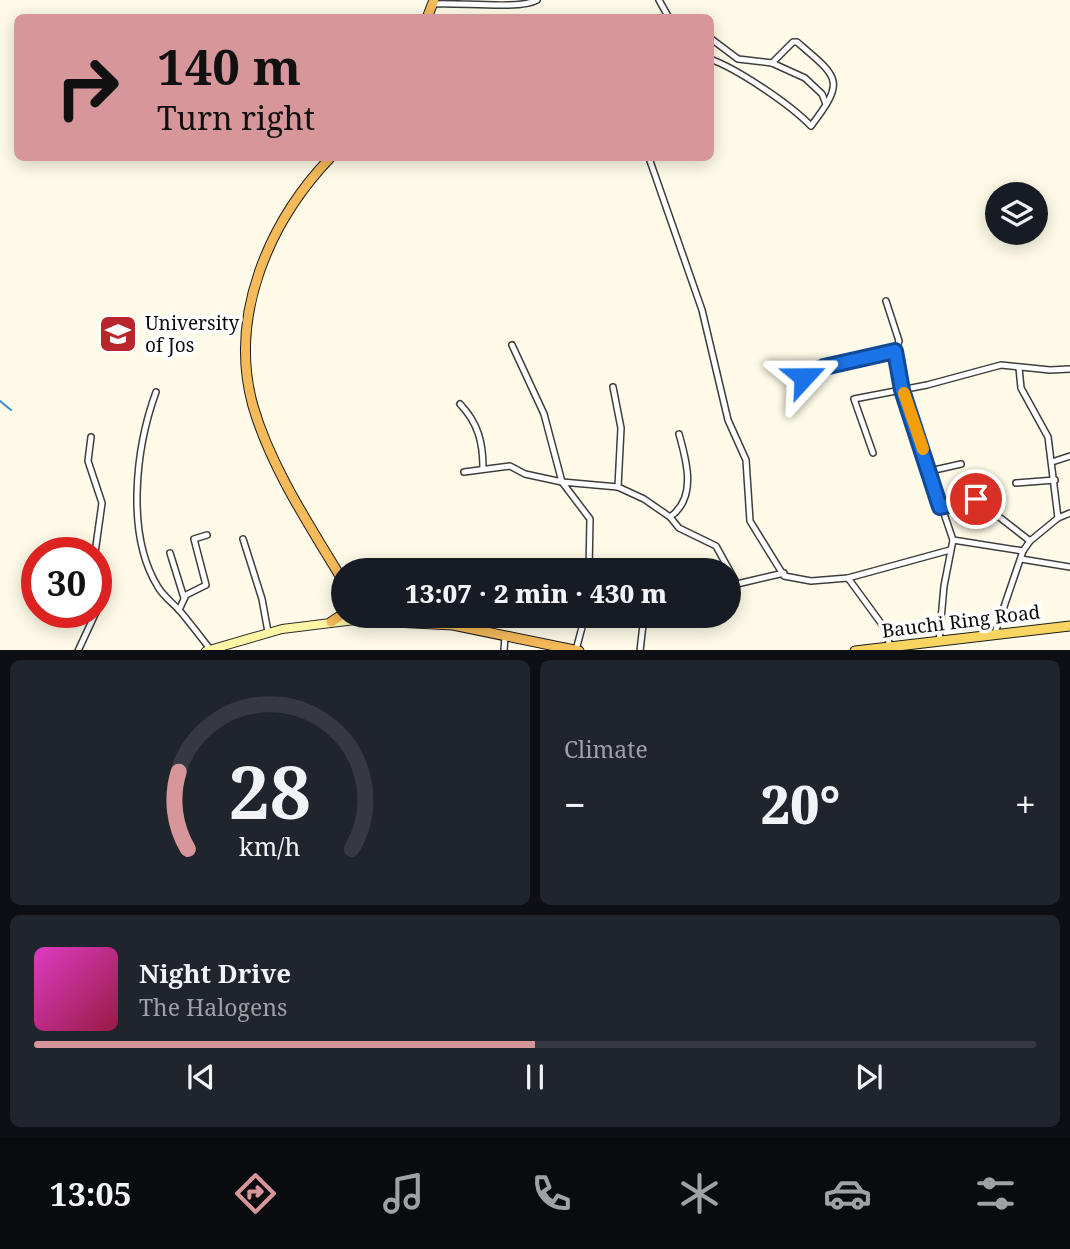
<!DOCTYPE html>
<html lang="en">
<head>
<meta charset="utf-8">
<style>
	body { margin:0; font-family:"Noto Serif",serif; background:#20242c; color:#f1f3f6; height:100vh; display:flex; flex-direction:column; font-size:26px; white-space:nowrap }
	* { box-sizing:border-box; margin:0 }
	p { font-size:23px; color:#9ea1a6 }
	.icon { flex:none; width:38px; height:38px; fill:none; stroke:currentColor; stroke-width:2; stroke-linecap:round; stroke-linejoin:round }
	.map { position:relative; height:650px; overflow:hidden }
	.drawer { display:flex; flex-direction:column; gap:10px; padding:10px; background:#0d0f14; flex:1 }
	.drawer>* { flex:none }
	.banner { position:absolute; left:14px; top:14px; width:700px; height:147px; border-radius:10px; box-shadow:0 4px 18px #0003; background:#d7969a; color:#111; overflow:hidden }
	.tools { position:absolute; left:985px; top:182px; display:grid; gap:14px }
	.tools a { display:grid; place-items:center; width:63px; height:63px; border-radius:50%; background:#171b24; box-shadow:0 4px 18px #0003; font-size:35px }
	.speed { position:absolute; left:21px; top:537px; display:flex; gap:14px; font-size:35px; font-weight:700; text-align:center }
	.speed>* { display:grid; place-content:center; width:91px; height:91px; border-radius:50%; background:#171b24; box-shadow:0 4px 18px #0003; line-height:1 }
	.speed .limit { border:10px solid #d22; background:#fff; color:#111 }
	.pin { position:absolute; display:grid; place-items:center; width:60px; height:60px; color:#fff; margin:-30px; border:4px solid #fff; border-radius:50%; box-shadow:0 2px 7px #0007 }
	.me { position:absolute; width:77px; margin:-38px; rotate:66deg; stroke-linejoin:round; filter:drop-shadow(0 0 5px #0008) }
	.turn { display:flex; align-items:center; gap:24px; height:147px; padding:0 28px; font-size:32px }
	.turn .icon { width:91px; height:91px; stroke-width:2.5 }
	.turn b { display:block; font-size:49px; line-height:60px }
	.big { font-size:52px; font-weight:800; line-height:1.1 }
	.drawer .widget { flex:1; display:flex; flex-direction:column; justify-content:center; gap:10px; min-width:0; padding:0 24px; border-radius:10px; background:#20242c }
	.drawer .dial { align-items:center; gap:0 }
	.dial svg { height:182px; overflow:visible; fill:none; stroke:#363941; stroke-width:7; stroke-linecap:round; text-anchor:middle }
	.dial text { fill:#f1f3f6; stroke:none }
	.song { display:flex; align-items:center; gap:21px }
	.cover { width:84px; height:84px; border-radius:10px; background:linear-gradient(135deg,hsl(310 70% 55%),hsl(340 70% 35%)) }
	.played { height:7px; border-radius:4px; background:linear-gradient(90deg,#d7969a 50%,#363941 50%) }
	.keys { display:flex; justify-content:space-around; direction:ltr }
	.heat { display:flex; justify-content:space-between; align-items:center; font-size:38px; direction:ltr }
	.drawer .tiles { flex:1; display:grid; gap:10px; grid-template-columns:1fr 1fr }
	.widget:last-child { grid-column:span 2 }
	.trip { position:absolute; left:331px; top:558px; width:410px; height:70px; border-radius:35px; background:#171b24; box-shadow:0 4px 18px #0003; font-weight:800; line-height:70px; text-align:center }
	.tabs { display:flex; height:112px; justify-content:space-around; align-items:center; background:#090b0e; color:#9ea1a6 }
	.tabs .icon { width:49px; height:49px }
	.tabs .current { color:#d7969a }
	.tabs b { font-size:32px; color:#f1f3f6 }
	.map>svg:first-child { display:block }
</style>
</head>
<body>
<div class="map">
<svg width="1070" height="651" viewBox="0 0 1070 651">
	<rect width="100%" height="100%" fill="#fffbe8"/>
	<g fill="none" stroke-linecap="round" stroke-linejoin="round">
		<polyline stroke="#368ecb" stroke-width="2" points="0,401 11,410"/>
		<defs>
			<g id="minor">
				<polyline points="659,0 669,18"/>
				<path d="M433,4c25,-2 87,6 104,-4"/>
				<polyline points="710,38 738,59 772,63 805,78 822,94 826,104"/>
				<path d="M710,59c28,10 81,46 101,67 35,-46 28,-48 -14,-84h-4l-21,21"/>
				<polyline points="649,158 702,310 728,420 746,460 750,521 784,576 811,581 848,578 886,630 890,647"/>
				<polyline points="886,301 899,341 895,351 902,390 953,540 944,586 939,642"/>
				<polyline points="804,377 823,367 895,351"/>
				<path d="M156,392c-20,55 -31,142 2,195 5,9 15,16 22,24 10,12 20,25 30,38"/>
				<path d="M460,404c18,19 23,38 23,64"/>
				<polyline points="91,437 88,461 102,503 95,553"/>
				<polyline points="873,453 854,399 927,385 1001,365 1050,370 1070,369"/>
				<polyline points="1052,462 1070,456"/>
				<polyline points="930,471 961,464"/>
				<polyline points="464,472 510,466 525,474 562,482 544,414 512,345"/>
				<polyline points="1016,483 1055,480"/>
				<path d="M618,487l26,12 26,18c27,-19 17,-55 9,-83"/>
				<polyline points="940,507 976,499 1030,541"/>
				<polyline points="670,517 679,528 716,546 737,584 784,573"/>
				<polyline points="1058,518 1070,513"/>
				<polyline points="243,539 262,599 268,632"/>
				<polyline points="953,540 1023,551"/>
				<polyline points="170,553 184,598"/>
				<polyline points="1021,559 1070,567"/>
				<polyline points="589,570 590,519 562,482 618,487 621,428 613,387"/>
				<polyline points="848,578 950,550"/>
				<polyline points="179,610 186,595 206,585 194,539 207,535"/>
				<polyline points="995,633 1023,551 1030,541 1058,518 1048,437 1021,388 1019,368"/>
				<polyline points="576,650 585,616"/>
				<polyline points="78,651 96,612"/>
				<polyline points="504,651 505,636"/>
				<polyline points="640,651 644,616"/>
			</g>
			<polyline id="secondary" points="206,651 282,629 355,620"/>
			<polyline id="primary" points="855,651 1070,626"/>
			<g id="trunk">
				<polyline points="427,18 434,0"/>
				<path d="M330,158c-61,64 -102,158 -77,248 18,62 57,120 90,175"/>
				<polyline points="355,616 355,620 453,625 579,651"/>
				<polyline points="331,622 343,614"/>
			</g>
		</defs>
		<use href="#minor" stroke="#3e3e3e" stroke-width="8"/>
		<use href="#secondary" stroke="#2d2d2d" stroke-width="10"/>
		<use href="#primary" stroke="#1c1c1c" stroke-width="11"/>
		<use href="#trunk" stroke="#1c1c1c" stroke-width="11"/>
		<use href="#minor" stroke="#fff" stroke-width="5"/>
		<use href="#secondary" stroke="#fef6a4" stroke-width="8"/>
		<use href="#primary" stroke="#f7d560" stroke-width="9"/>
		<use href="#trunk" stroke="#f5ba59" stroke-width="9"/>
	</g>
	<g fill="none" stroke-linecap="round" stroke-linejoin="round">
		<defs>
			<polyline id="route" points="804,377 824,367 895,351 902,390 940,507 976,499"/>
		</defs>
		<use href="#route" stroke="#114b97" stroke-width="18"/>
		<use href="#route" stroke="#1a73e8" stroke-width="12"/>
		<polyline stroke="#f59e0b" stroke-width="12" points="904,393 923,449"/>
	</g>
	<defs>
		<symbol id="university-square" viewBox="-11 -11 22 22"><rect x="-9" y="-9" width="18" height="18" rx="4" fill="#b8252a" stroke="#fff"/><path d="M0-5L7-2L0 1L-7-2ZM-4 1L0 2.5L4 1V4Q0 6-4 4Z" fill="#fff"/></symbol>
	</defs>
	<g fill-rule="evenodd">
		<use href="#university-square" x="96" y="312" width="44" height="44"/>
	</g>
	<g text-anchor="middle" stroke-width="7" stroke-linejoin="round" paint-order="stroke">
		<g font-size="19" fill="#0b0b0b" stroke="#fff" text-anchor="start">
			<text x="145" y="330">University<tspan x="145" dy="22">of Jos</tspan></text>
		</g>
		<g font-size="19" fill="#0b0b0b" stroke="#fff">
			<text transform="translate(961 621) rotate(-7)" y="7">Bauchi Ring Road</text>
		</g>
	</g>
</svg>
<div class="tools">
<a><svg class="icon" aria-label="layers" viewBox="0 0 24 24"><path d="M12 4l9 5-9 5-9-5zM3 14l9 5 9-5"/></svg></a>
</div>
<div class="speed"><div class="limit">30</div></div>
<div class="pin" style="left:976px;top:499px;background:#d93025"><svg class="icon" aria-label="arrive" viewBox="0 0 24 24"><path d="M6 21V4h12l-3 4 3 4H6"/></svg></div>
<svg class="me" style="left:804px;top:377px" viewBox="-20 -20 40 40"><path d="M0-17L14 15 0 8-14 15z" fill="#1a73e8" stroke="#fff" stroke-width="4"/></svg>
<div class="trip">13:07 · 2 min · 430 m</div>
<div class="banner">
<div class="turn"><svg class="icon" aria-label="right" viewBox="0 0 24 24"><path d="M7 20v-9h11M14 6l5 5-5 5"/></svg><div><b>140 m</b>Turn right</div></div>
</div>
</div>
<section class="drawer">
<div class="tiles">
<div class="widget dial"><svg viewBox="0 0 100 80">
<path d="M14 69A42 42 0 1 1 86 69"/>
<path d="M14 69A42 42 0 0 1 10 35" stroke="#d7969a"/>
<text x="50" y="56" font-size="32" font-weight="700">28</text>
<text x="50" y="72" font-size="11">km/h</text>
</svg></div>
<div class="widget"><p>Climate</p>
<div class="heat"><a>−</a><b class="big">20°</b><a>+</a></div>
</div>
<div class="widget">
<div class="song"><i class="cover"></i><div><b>Night Drive</b><p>The Halogens</p></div></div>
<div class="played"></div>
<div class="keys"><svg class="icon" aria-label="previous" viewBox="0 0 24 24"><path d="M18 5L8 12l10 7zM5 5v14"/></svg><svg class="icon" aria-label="pause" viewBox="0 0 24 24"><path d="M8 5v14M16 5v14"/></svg><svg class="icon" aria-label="next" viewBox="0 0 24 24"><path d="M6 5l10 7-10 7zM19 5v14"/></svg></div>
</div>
</div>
</section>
<nav class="tabs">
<b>13:05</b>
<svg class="icon current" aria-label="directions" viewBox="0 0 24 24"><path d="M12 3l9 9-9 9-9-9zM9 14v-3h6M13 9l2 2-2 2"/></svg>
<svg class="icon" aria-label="music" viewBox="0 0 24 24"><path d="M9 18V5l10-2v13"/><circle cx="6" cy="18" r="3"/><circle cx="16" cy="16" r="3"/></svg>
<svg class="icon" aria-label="phone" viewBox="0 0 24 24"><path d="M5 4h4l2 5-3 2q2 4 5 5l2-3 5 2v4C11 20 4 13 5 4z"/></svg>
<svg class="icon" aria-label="climate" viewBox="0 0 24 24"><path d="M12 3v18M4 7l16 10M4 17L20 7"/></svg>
<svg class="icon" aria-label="car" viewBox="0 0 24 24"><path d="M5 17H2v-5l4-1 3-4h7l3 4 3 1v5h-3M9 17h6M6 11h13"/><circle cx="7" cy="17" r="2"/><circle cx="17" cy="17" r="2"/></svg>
<svg class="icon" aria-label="filters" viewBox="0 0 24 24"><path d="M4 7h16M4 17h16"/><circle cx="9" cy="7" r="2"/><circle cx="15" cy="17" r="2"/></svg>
</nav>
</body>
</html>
